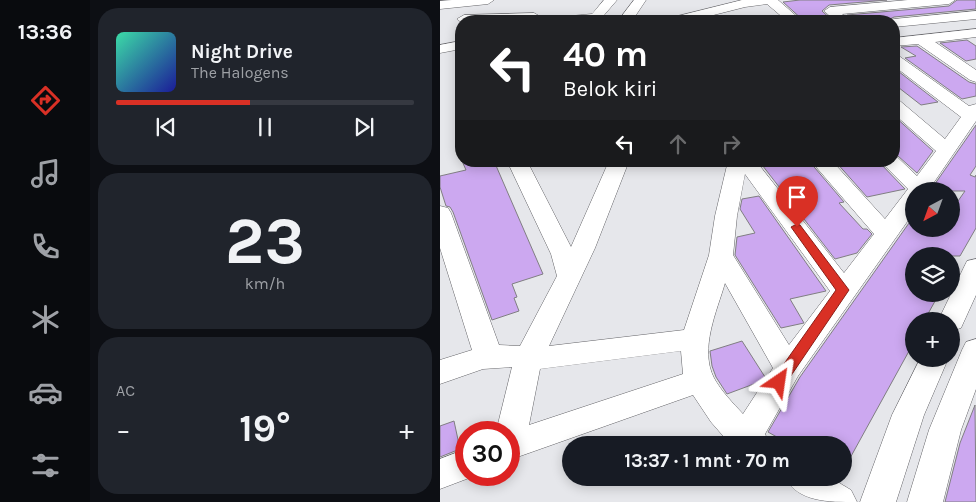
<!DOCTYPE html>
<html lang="id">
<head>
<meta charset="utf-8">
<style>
	body { margin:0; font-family:Karla,sans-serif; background:#20242c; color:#f1f3f6; height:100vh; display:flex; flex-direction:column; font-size:19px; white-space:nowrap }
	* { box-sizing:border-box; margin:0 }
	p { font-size:16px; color:#9ea1a6 }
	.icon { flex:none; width:28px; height:28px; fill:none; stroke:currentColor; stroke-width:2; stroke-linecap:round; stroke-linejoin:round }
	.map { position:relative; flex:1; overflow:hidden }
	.sheet { display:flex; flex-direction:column; gap:8px; padding:8px; background:#0d0f14; width:350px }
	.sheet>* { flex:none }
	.guide { position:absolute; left:15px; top:15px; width:445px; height:152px; border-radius:20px; box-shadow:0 2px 12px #0003; background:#202124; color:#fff; overflow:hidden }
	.needle { width:32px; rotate:221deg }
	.controls { position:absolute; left:465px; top:182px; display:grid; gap:10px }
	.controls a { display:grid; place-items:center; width:55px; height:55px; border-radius:50%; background:#171b24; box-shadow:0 2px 12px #0003; font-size:25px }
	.speed { position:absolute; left:15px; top:421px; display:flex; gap:10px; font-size:25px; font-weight:700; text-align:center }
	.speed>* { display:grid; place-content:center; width:65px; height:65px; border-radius:50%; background:#171b24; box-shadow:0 2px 12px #0003; line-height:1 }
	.speed .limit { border:8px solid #d22; background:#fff; color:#111 }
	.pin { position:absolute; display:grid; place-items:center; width:42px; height:42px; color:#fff; margin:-51px -21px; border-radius:50% 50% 50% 0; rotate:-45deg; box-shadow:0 0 5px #0007 }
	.pin .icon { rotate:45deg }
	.me { position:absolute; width:55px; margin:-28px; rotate:32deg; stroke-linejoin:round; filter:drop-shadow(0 0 4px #0008) }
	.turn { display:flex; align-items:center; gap:18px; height:105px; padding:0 25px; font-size:22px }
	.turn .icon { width:65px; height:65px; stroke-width:2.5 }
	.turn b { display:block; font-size:35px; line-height:42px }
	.lanes { display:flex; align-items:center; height:48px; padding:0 25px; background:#0003; justify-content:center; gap:25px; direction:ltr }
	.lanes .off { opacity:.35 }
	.big { font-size:38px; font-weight:700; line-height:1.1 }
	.sheet .widget { flex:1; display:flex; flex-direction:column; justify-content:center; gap:8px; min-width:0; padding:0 18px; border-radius:20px; background:#20242c }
	.sheet .dial { align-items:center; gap:0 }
	.dial b { font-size:65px; line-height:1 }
	.song { display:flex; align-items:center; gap:15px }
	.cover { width:60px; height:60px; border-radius:8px; background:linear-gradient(135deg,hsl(160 70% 55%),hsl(240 70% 35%)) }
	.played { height:5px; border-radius:2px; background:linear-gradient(90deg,#d93025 45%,#363941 45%) }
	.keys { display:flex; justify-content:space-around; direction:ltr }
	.heat { display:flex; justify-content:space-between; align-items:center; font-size:28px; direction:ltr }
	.trip { position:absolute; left:122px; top:436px; width:290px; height:50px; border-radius:25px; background:#171b24; box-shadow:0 2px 12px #0003; font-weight:700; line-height:50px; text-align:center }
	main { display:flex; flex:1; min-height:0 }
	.dock { display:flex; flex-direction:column; width:90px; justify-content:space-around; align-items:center; background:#090b0e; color:#9ea1a6 }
	.dock .icon { width:35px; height:35px }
	.dock .active { color:#d93025 }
	.dock b { font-size:22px; color:#f1f3f6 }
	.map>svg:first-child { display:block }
</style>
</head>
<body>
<main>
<nav class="dock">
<b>13:36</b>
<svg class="icon active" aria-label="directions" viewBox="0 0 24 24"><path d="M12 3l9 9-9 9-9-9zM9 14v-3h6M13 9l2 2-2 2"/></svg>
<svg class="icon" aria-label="music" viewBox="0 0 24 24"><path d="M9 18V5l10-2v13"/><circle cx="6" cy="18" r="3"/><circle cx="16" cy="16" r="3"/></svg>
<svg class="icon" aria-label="phone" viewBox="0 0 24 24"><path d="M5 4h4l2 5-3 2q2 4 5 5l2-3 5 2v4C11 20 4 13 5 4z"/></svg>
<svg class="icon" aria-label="climate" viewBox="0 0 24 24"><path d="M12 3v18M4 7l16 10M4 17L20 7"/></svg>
<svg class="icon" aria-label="car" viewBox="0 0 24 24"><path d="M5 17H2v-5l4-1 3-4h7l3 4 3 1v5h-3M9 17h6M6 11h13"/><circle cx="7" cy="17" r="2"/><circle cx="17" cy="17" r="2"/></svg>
<svg class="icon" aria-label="filters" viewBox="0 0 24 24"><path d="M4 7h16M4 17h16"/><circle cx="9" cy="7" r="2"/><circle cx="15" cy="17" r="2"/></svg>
</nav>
<section class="sheet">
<div class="widget">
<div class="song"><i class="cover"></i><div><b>Night Drive</b><p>The Halogens</p></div></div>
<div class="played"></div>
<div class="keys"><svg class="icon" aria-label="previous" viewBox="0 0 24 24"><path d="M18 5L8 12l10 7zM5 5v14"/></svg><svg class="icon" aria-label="pause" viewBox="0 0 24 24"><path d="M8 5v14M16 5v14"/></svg><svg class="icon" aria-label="next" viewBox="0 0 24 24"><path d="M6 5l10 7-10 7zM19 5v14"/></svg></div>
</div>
<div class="widget dial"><b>23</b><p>km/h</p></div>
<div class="widget"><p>AC</p>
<div class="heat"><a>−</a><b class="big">19°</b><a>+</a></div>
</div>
</section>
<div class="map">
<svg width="536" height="502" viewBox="0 0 536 502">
	<rect width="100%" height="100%" fill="#e6e7eb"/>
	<g fill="#cca8f0" stroke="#807e82">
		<polygon points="360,0 447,0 389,5 382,11 393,21 364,21 343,2"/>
		<polygon points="517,0 536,0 536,9 454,17 446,21 413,21 407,15 509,6"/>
		<polygon points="527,40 536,46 536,59 526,61 500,43"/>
		<polygon points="477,46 529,82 536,84 536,96 522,99 465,58 476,56 461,47"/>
		<polygon points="454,68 498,102 481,105 454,84"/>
		<polygon points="454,116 493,151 477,173 458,156 454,154"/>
		<polygon points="536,125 536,166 530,175 535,177 536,175 536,228 520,256 474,256 474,294 499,294 484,321 474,321 474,342 404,469 404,445 351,445 328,432 360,377 474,216 474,229 511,229 511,211 525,191 490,191"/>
		<polygon points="22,161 54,161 103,274 72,284 77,297 74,298 79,311 52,320 13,212 10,207 6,206 0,187 0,176 26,170"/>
		<polygon points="319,161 369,161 404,202 399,203 423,229 427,229 432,234 417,253 395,259"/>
		<polygon points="395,161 438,161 465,189 427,197"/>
		<polygon points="319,196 386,291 350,299 364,323 341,328 295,255 297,237 315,233 300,209 302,199"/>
		<polygon points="302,341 325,377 322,381 287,394 276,377 272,366 270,351"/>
		<polygon points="535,405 536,502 505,502 520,443"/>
		<polygon points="14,421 20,449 0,457 0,426"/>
	</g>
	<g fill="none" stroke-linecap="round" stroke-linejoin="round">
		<defs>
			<g id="street">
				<polygon points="12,0 54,0 48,4 0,9 0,1"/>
				<polygon points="164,0 177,0 159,21 113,21 120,17 152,14"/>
				<polygon points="194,0 206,0 192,21 178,21"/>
				<polygon points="302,0 338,0 362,21 347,21 327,4 305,7 250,21 232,20 234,17"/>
				<polygon points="468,0 515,0 509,4 402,14 411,21 396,21 384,11 390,7"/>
				<polygon points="536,11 536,19 454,27 454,21 448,21 454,19"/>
				<polygon points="94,13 101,17 99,20 21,22 17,19 24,15"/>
				<polygon points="536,29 536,37 495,42 536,70 536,82 530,80 478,44 454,46 454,38"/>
				<polygon points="21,41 21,49 0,53 0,45"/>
				<path d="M454,54l5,2 70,50 7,-2v17l-48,70h-14v21l-116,164 -33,58 5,11h-39l-20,-23 -18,-27 -184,65v-28h-13l16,-65 -29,2 -43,15v-24l32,-10 -32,-102v-42l8,2 3,5 48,132 21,1 37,-70 -6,-22 -44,-93h20l44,86 38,-86h20l-34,87 -46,98 135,-16 25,-75 6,-39 13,-55h28l88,112 30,-39 -63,-73h21l53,58 23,-30 -28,-28h14v-5l3,1 20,19 19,-25 -42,-37v-14l6,1 45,38 16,-22 -67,-51zM305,174l85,117 -41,54 -56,-90 4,-39zM285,283l48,85 -30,46c-10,-11 -22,-23 -29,-36 -15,-29 3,-67 11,-95zM241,351l2,23 -154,51 11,-56z"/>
				<polygon points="536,259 536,295 521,328 511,331 511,321 498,321 524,267 527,261"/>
				<polygon points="536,339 536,389 521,430 503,502 467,502 489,430 522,350 526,342"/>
				<polygon points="480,359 508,359 484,415 456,502 420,502 452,415"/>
				<polygon points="26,449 26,475 37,475 0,489 0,459"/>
				<path d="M345,478h46l20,12 6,12c-30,0 -58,0 -72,-24z"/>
			</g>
		</defs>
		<use href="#street" stroke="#646468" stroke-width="1"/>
		<use href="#street" fill="#fff" fill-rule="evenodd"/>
	</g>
	<polygon fill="#d93025" stroke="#8d1f18" points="357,224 360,225 409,290 344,386 339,387 334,386 332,382 334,378 396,290 351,227"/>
</svg>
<div class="controls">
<a><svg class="needle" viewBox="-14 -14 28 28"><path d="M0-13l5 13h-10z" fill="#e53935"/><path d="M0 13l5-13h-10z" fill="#9ea1a6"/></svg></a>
<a><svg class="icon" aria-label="layers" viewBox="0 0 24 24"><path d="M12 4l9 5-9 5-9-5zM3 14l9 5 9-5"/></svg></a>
<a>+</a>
</div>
<div class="speed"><div class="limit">30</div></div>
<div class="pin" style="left:357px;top:227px;background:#d93025"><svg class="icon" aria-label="arrive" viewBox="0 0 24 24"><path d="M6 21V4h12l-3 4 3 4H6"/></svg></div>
<svg class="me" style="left:339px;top:382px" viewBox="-20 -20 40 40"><path d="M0-17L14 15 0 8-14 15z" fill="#d93025" stroke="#fff" stroke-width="4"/></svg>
<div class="trip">13:37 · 1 mnt · 70 m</div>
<div class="guide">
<div class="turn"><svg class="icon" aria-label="left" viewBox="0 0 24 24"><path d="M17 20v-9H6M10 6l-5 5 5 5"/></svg><div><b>40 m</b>Belok kiri</div></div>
<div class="lanes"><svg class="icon" aria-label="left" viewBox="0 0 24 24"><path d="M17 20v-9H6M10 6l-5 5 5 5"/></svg><svg class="icon off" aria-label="ahead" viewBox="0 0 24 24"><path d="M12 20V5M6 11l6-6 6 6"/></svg><svg class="icon off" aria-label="right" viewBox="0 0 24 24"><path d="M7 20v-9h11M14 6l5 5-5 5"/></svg></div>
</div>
</div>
</main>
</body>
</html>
